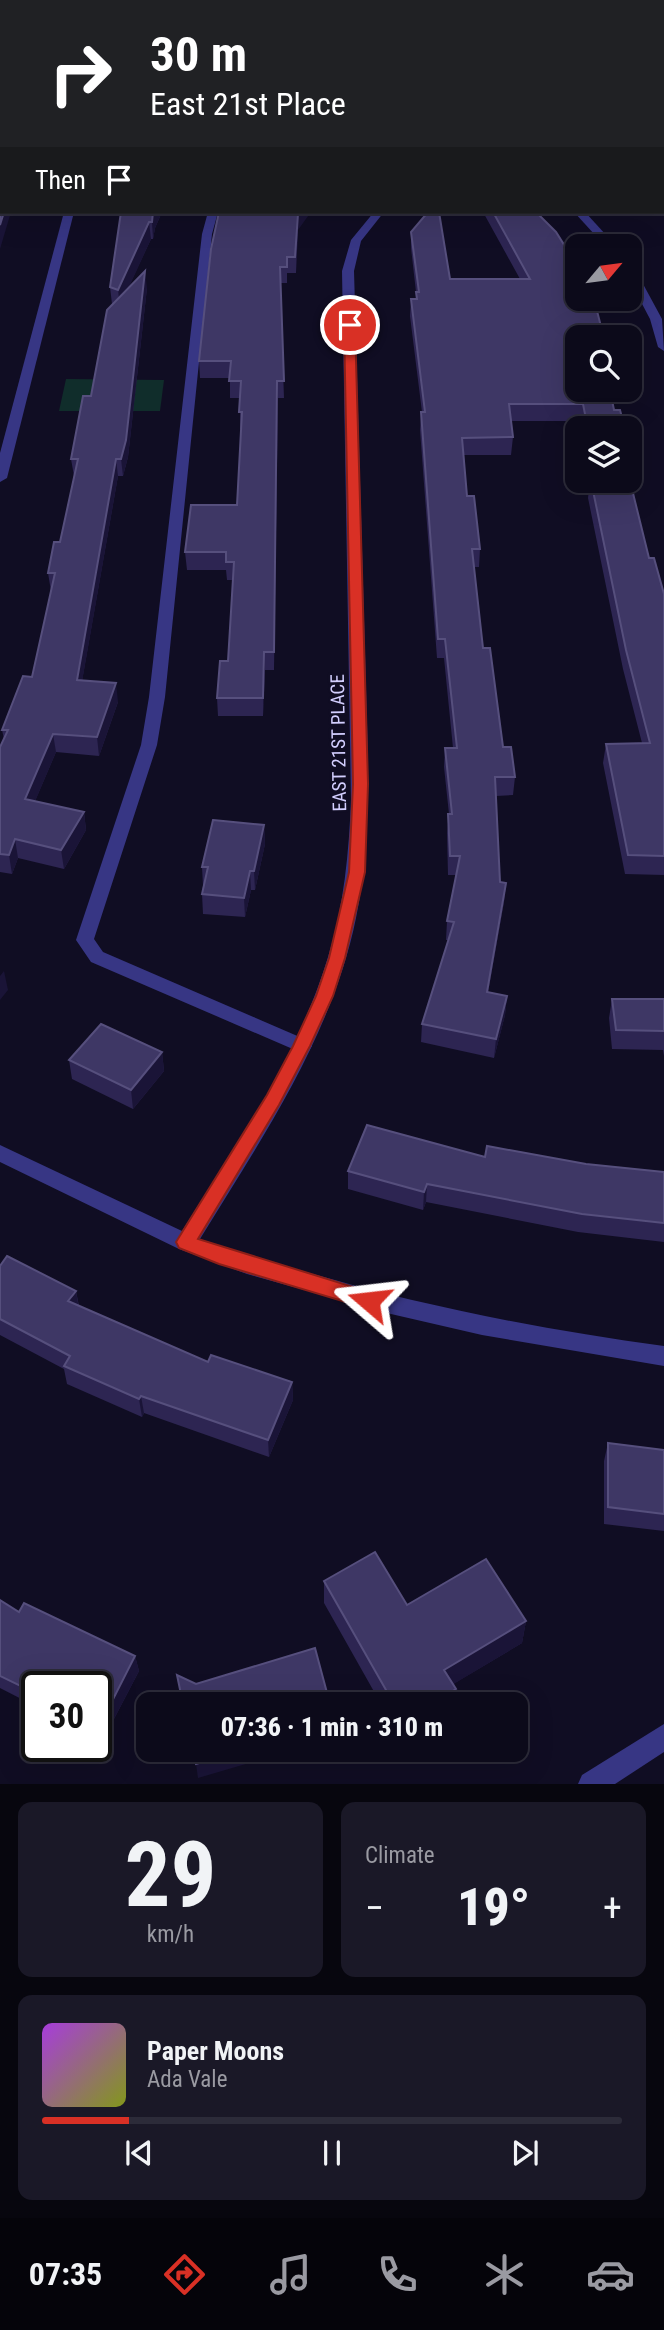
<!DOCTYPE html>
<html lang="en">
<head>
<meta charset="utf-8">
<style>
	body { margin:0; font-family:"Roboto Condensed",sans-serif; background:#1a1827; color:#f1f3f6; height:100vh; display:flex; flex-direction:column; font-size:26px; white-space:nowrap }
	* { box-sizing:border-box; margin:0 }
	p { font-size:23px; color:#9a9aa2 }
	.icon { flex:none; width:38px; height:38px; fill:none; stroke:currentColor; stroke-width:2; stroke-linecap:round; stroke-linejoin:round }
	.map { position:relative; height:1784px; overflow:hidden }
	.side { display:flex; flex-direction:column; gap:18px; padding:18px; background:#07060e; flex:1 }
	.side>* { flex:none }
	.hud { position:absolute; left:0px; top:0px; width:665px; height:214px; box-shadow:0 7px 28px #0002,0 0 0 2px #2c2b39; background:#202124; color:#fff; overflow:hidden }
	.needle { width:46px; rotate:61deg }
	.controls { position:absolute; left:565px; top:234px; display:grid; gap:14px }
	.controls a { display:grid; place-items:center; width:77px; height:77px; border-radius:14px; background:#0c0a1a; box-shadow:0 7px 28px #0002,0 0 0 2px #2c2b39; font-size:35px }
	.speed { position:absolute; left:21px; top:1671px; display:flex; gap:14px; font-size:35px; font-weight:700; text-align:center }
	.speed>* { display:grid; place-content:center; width:91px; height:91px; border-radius:50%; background:#0c0a1a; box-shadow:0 7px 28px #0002,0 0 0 2px #2c2b39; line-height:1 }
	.speed .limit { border:4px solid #111; border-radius:10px; background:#fff; color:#111 }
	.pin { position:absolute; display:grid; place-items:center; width:60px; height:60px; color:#fff; margin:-30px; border:4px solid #fff; border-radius:50%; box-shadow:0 2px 7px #0007 }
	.me { position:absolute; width:77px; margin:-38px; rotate:287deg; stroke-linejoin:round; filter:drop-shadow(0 0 5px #0008) }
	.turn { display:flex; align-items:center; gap:24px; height:147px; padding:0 35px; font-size:32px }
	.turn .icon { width:91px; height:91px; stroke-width:2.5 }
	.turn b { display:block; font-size:49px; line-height:60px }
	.then { display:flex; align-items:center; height:66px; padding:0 35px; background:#0003; gap:14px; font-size:26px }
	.big { font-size:52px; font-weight:800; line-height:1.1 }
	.side .tile { flex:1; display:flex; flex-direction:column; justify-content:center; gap:10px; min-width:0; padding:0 24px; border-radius:14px; background:#1a1827 }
	.side .dial { align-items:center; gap:0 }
	.dial b { font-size:91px; line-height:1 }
	.song { display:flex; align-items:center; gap:21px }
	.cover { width:84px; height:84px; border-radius:10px; background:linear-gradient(135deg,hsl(280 70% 55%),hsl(70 70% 35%)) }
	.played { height:7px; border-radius:4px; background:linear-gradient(90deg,#d93025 15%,#2c2b39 15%) }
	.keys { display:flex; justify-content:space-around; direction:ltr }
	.heat { display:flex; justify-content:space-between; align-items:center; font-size:38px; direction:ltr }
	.side .tiles { flex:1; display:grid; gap:18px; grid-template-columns:1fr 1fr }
	.tile:last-child { grid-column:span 2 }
	.trip { position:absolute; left:136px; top:1692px; width:392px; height:70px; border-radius:14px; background:#0c0a1a; box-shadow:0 7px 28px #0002,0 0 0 2px #2c2b39; font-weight:800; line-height:70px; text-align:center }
	.menu { display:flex; height:112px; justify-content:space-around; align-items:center; background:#05040a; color:#9a9aa2 }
	.menu .icon { width:49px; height:49px }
	.menu .on { color:#d93025 }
	.menu b { font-size:32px; color:#f1f3f6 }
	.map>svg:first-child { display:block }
</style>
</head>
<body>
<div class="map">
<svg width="664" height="1784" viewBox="0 0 664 1784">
	<rect width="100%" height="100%" fill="#100d23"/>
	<polygon fill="#102d2b" points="66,379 164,380 160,411 59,411"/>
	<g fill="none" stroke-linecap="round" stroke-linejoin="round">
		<g fill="#373684" fill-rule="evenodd">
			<polygon points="397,0 407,0 408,2 398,2"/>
			<rect x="663" y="154" width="1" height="6"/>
			<polygon points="208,212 218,212 212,234 165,697 157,745 94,939 103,952 309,1041 312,1046 309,1051 302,1053 91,962 76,940 141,745 149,697 202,234"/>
		</g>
		<g fill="#373684" fill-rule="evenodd">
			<polygon points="326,0 337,0 324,2"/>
			<polygon points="64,212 74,212 7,478 0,482 0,453"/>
			<path d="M374,212h10l-23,29 -7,30 14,487c0,54 -1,108 -12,160 -24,118 -94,220 -156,321 37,14 74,24 113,35 115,33 232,56 351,72v20l-182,-31 -91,-21 -144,-40 -68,-25 -179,-87v-17l182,86c55,-87 116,-174 146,-274 16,-51 21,-105 23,-158l-9,-528 9,-31z"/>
			<polygon points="574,212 585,212 617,247 606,247"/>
			<polygon points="630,268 636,271 662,319 664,351 658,347 650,319 630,281"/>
			<polygon points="664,1724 664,1752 615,1784 578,1784 582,1775"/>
		</g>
		<g fill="#6667ff" fill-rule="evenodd">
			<polygon points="544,0 554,0 555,2 545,2"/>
			<rect x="663" y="59" width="1" height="6"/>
		</g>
	</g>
	<g fill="#2d2552">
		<polygon points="29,0 131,0 133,2 31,2"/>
		<polygon points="608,0 664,0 664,21 663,2 611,2"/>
		<polygon points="121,212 162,212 155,228 153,239 151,239 128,288 147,288 128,457 123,476 118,476 82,681 118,702 99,756 56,752 35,801 84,812 86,830 64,869 18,858 12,874 0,872 0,747 4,739 2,730 32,677 51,591 48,573 60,542 74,476 71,459 91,396 112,304 110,287"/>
		<polygon points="483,212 536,212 578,338 625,429 582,429 581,421 511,421 513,437 511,455 464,455 467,496 480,549 479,567 474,567 483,648 503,747 515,777 513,795 496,796 500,882 506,883 504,902 488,992 507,996 505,1015 494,1058 421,1042 422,1024 448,940 446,940 447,921 456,875 448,875 447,833 449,814 444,767 445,748 453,748 444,658 437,658 420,430 421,412 422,412 410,316 411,299 416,299 416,292 411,248 411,232 450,279 520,279"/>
		<polygon points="298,230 296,273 287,273 287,283 280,283 284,398 278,398 274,670 265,670 263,716 218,716 217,698 228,661 233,580 227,580 226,570 187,570 185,552 237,505 241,429 240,429 240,398 230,398 230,378 200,378 199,361"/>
		<polygon points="630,450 635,473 632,491 649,558 664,594 664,875 625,874 603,763 606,744 642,743 623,669 588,498 590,481 630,481"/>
		<polygon points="264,825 265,844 255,890 251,890 245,917 203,914 202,894 203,886 202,867"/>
		<polygon points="612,999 664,999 664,1056 663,1050 612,1049 609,1018"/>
		<polygon points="162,1052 164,1071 133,1109 72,1079 69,1060"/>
		<polygon points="485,1157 586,1164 664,1172 664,1242 578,1232 426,1202 423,1210 348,1189 348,1171"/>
		<polygon points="0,1266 76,1291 79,1306 208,1362 292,1382 293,1400 269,1457 144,1413 142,1417 67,1384 64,1369 0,1335"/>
		<polygon points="608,1443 664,1450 664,1531 604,1524 604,1461"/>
		<polygon points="324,1581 407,1605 526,1621 522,1643 453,1684 456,1689 454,1704 381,1704 324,1603"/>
		<polygon points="0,1600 19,1612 135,1656 139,1671 103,1740 96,1736 96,1687 37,1687 37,1707 0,1688"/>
	</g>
	<g fill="#1a1437">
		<polygon points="4,212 11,212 0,249 0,225"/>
		<polygon points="153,212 162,212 155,228 153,239 152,222"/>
		<polygon points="300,212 311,212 298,230 296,273 298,214"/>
		<polygon points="149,222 151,239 120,307 118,290"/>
		<polygon points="145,271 147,288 128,457 123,476 121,459"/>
		<polygon points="277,381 278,398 274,670 274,652"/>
		<polygon points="116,459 118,476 79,699 77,680"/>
		<polygon points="264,652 265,670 263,716 263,698"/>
		<polygon points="116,683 118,702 99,756 97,737"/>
		<polygon points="53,734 56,752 28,818 25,799"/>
		<polygon points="84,812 86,830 64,869 61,850"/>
		<polygon points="264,825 265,844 255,890 254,871"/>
		<polygon points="15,839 18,858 12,874 9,855"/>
		<polygon points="250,871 251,890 245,917 244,898"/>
		<polygon points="506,883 504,902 485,1011 487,992"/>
		<polygon points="4,971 8,990 0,1000 0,976"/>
		<polygon points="507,996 505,1015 494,1058 496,1039"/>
		<polygon points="162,1052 164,1071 133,1109 131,1090"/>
		<polygon points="427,1184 426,1202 423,1210 424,1192"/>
		<polygon points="76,1291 79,1309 68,1301"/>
		<polygon points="292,1382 293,1400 269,1457 268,1440"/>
		<polygon points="141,1396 144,1413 142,1417 139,1399"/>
		<polygon points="526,1621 522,1643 442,1691 444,1670"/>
		<polygon points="135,1656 139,1671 103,1740 100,1725"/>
		<polygon points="456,1689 454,1704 431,1704"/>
		<polygon points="243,1750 293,1750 198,1778 196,1764"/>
	</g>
	<g fill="#3e3765" stroke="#564f7d" stroke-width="2">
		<polygon points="49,0 131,0 133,2 51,2"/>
		<polygon points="637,0 664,0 664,7 663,2 640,2"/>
		<rect x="0" y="11" width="2" height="35"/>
		<polygon points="0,56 2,56 2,212 4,212 0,225"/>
		<polygon points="121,212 153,212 152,222 149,222 118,290 110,287"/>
		<polygon points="219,212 300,212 298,214 295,257 287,257 287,267 280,267 284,381 277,381 274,652 264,652 263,698 217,698 220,661 228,661 234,562 226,562 226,552 185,552 191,505 237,505 242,412 239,412 241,381 229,381 231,361 199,361 211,249"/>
		<polygon points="428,212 439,212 450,279 530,279 493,212 536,212 556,232 578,267 578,299 593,299 597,311 604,338 578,338 578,390 610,390 614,410 620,410 625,429 588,429 583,404 509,404 513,437 462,438 467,496 474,496 480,549 472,549 483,648 490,648 503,747 511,747 515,777 495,777 500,882 506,883 487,992 507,996 496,1039 422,1024 454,922 447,921 460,856 450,856 448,814 452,814 445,748 457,748 445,639 438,639 421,412 425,412 411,299 417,299 416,292 419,292 411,232"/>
		<polygon points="145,271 126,440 121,459 116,459 77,680 116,683 97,737 53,734 25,799 84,812 61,850 15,839 9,855 0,854 0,747 8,730 2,730 23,676 32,677 55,573 48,573 54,542 60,542 78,459 71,459 83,396 91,396 107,310"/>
		<polygon points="630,450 635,473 630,473"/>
		<polygon points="591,481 630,481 649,558 654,558 664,594 664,856 628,855 606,744 650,743 626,650"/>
		<polygon points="213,820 264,825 254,871 250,871 244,898 202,894 208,867 202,867"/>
		<polygon points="612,999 664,999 664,1031 616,1030"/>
		<polygon points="101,1024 162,1052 131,1090 69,1060"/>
		<polygon points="367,1125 485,1157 487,1146 586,1164 664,1172 664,1223 582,1214 427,1184 424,1192 348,1171"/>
		<polygon points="7,1256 76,1291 68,1301 208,1362 211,1355 292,1382 268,1440 141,1396 139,1399 64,1366 70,1356 0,1319 0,1266"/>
		<polygon points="608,1443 664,1450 664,1514 608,1507"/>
		<polygon points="375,1552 407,1605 486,1559 526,1621 444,1670 456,1689 431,1704 394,1704 324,1581"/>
		<polygon points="0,1600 19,1612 24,1603 135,1656 100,1725 96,1723 96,1687 37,1687 37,1694 0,1676"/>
		<polygon points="315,1648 330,1704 183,1704 177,1675 196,1684"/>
		<polygon points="193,1750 243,1750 196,1764"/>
	</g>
	<polygon fill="#d93025" stroke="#8d1f18" stroke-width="2" points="350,322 355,325 368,784 365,872 345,958 333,996 310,1046 279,1105 198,1239 376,1294 379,1301 376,1307 369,1309 219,1264 179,1248 176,1242 267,1095 293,1046 316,996 329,958 349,872 353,784 344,325"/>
	<g text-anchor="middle" stroke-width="5" stroke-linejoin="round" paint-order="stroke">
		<g font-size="19" fill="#d3cfff" stroke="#100d23">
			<text transform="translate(338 743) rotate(-91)" y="7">EAST 21ST PLACE</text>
		</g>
	</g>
</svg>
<div class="controls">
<a><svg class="needle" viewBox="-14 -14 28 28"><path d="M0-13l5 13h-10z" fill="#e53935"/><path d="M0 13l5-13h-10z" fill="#9a9aa2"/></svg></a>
<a><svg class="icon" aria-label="search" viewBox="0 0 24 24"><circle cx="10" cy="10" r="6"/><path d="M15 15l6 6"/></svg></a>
<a><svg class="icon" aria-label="layers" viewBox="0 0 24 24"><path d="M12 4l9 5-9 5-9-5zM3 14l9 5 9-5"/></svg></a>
</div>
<div class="speed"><div class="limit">30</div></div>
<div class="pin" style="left:350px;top:325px;background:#d93025"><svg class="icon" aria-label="arrive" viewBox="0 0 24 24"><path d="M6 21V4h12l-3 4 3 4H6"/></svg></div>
<svg class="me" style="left:369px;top:1301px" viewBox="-20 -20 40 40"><path d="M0-17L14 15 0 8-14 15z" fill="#d93025" stroke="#fff" stroke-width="4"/></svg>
<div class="trip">07:36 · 1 min · 310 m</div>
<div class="hud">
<div class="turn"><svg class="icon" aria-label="right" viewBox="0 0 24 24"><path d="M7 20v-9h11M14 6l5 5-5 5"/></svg><div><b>30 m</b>East 21st Place</div></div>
<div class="then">Then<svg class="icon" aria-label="arrive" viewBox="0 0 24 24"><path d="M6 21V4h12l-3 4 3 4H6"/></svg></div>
</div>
</div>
<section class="side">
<div class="tiles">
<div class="tile dial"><b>29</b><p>km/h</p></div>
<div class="tile"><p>Climate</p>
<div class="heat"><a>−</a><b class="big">19°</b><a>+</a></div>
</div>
<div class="tile">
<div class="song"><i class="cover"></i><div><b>Paper Moons</b><p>Ada Vale</p></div></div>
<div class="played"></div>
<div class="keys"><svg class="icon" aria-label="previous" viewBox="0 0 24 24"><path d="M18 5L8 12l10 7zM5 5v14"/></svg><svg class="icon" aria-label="pause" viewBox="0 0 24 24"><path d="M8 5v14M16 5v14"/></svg><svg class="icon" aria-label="next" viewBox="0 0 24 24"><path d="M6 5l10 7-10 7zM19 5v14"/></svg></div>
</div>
</div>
</section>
<nav class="menu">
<b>07:35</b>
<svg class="icon on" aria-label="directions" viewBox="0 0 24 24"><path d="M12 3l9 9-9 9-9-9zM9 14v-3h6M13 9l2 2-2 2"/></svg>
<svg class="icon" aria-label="music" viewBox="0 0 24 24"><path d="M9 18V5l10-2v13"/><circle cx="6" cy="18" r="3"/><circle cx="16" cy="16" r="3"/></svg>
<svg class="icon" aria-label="phone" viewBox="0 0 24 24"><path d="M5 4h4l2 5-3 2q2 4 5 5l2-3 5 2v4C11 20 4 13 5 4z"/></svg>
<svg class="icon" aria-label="climate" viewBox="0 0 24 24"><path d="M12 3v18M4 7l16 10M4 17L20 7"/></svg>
<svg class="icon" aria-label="car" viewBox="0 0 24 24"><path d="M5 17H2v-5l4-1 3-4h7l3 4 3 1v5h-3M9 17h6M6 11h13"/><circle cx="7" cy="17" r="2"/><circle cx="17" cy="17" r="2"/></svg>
</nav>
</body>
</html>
